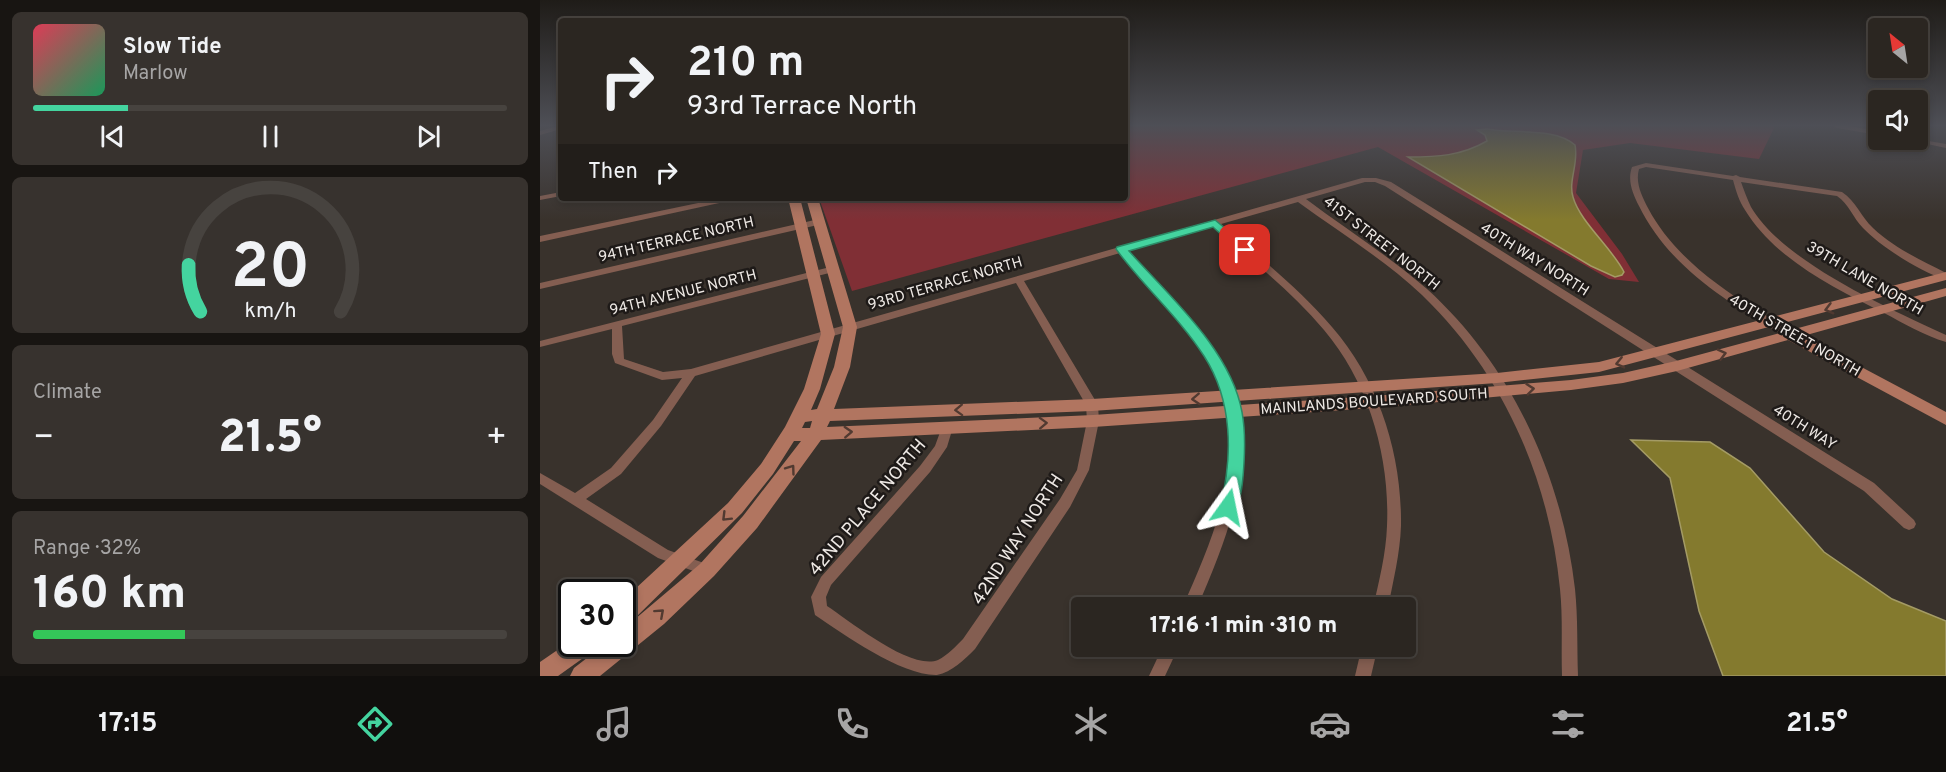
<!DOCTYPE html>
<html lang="en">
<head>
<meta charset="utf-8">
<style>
	body { margin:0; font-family:Overpass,sans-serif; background:#37322e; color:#f1f3f6; height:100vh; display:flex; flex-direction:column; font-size:22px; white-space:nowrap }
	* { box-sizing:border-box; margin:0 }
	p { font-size:20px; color:#a6a5a5 }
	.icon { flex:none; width:33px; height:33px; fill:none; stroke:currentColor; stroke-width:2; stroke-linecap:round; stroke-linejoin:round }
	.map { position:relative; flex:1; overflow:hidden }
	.drawer { display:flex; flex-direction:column; gap:12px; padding:12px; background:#181512; width:540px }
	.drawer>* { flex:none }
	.guide { position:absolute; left:18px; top:18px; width:570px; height:183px; border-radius:6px; box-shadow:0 3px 9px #0003,0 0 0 2px #47433f; background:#2b2621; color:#f1f3f6; overflow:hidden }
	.needle { width:39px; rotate:330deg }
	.buttons { position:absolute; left:1328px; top:18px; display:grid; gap:12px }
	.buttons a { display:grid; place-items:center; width:60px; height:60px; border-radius:6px; background:#2b2621; box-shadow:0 3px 9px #0003,0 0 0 2px #47433f; font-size:30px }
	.speed { position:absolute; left:18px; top:579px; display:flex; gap:12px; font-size:30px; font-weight:700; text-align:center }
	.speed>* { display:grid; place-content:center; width:78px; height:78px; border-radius:50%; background:#2b2621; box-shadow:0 3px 9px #0003,0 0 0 2px #47433f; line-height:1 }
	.speed .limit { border:3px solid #111; border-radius:9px; background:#fff; color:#111 }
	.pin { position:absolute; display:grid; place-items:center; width:51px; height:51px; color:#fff; margin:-26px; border-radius:12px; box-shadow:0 3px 9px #0006 }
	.me { position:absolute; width:66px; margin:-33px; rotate:12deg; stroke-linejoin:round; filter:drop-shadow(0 0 4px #0008) }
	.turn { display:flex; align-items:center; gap:21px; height:126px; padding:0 30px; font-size:27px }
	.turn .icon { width:78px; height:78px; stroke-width:2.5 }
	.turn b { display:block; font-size:42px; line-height:51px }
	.then { display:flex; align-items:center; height:57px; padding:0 30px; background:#0003; gap:12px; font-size:22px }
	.big { font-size:45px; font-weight:800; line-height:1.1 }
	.drawer .tile { flex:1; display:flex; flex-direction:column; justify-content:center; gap:9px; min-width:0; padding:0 21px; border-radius:9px; background:#37322e }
	.drawer .dial { align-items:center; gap:0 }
	.dial svg { height:156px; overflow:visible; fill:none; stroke:#47433f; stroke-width:7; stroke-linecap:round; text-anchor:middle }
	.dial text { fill:#f1f3f6; stroke:none }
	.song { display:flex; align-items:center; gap:18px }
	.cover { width:72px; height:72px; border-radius:9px; background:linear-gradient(135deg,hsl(350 70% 55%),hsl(150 70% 35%)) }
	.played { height:6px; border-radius:3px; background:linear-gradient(90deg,#44d49f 20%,#47433f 20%) }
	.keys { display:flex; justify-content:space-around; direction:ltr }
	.heat { display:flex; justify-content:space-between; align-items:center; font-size:33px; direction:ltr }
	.charge { height:9px; border-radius:4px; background:linear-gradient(90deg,#34c759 32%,#47433f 0) }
	.trip { position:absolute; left:531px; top:597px; width:345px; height:60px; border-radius:6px; background:#2b2621; box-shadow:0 3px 9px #0003,0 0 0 2px #47433f; font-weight:800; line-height:60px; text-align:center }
	.tabs { display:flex; height:96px; justify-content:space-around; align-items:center; background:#110f0d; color:#a6a5a5 }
	.tabs .icon { width:42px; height:42px }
	.tabs .selected { color:#44d49f }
	.tabs b { font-size:27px; color:#f1f3f6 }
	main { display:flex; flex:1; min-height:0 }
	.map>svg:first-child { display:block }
</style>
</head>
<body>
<main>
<section class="drawer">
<div class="tile">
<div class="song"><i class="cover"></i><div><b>Slow Tide</b><p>Marlow</p></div></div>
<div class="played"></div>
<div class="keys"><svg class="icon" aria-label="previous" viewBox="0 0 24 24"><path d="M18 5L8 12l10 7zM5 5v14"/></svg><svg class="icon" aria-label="pause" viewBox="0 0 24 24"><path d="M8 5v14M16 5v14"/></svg><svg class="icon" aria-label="next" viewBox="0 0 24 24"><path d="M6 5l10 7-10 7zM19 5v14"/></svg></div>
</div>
<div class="tile dial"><svg viewBox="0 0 100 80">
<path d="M14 69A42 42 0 1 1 86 69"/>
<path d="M14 69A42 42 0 0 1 8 45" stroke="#44d49f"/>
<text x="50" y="56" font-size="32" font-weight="700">20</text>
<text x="50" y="72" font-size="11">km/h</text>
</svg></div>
<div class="tile"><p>Climate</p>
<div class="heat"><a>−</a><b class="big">21.5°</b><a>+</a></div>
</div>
<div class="tile"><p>Range · 32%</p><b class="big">160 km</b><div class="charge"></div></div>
</section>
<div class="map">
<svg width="1406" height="676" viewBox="0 0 1406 676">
	<rect width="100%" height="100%" fill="#39322c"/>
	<polygon fill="#802f35" points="585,126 1233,126 1234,128 1219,159 1090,143 1043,150 1036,193 1082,254 1099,282 1069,279 838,147 312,291 279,198 585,198"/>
	<g fill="#847a2e" stroke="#a49b65" stroke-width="1.5">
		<path d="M947,129c27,5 68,-2 88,16 4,18 -7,36 -2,52 7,25 39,51 51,75l-2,3 -7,2 -24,-11 -183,-109c29,0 53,-1 79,-16l-2,-6 -8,-5z"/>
		<polygon points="1091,440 1170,442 1210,468 1284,552 1352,599 1406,621 1406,676 1183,676 1159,611 1130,478"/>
	</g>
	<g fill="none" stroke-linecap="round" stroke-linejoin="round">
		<g fill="#845e51" fill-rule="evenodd">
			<polygon points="18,126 21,126 21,129 0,135 0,131"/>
			<polygon points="1294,126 1308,126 1338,131 1338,135 1297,128"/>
			<polygon points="1377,139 1406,144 1406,148 1369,140"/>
			<path d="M1106,163l87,13 3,-1 4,2 102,15c14,9 19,25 31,36 21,20 48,32 73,45v7c-25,-8 -65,-33 -83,-52 -10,-10 -14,-24 -26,-32l-96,-14c3,8 6,17 10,25 32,55 139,102 195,128v7c-21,-6 -43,-19 -62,-29 -50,-25 -109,-54 -139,-103 -6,-9 -9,-19 -12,-30l-87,-13 -7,2c-4,14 3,27 9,39 23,44 65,75 106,101 14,8 32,16 43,27l-1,2h-8c-57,-34 -118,-69 -149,-132 -6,-12 -12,-25 -7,-39z"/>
			<path d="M822,178h14l15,4 483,301 40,37 2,4 -2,4 -5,2 -5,-2 -40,-37 -479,-305 -10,-4h-10l-59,17c40,30 83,57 121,90 85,77 135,187 148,300 3,29 2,58 3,87h-16c-1,-29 1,-58 -2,-87 -11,-111 -57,-216 -138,-294 -37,-35 -83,-63 -124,-93l-77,22c38,33 78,64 111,103 47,54 70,127 69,199 -1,28 -8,55 -13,82h-15c6,-27 13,-54 14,-82 3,-69 -18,-143 -63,-196 -33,-39 -73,-70 -111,-104l-85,25c29,33 65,65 88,104 51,86 17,169 -19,253h-15c36,-80 75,-171 23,-253 -23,-37 -57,-69 -85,-102l-96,28 74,124 1,16 -10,49 -19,37 -95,142c-11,11 -23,23 -38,26 -35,1 -94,-41 -122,-60l-4,-18 10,-20 99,-111 15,-20 8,-22h8l2,3 -6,20 -17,25 -99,113 -5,12 1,9c23,15 84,65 111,54 10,-5 18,-14 25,-21l97,-140 17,-29 10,-49 -1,-16 -70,-122 -321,93 -34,50 -40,48 -35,25 82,51 44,16 2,4 -2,4 -5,2 -49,-18 -118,-74v-11l35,20 36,-25 42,-48 29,-42 -20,2 -47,-17 -3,-9v-25l-72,18v-6l294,-75 5,3 -2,2 -215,55 2,33 39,13 28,-3z"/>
			<polygon points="21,192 21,196 0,200 0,196"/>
			<polygon points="182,198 197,198 193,200 0,242 0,236"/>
			<polygon points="279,219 283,222 282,224 0,289 0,283"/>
			<polygon points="623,646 639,646 625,676 609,676"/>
			<polygon points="822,646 838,646 831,676 815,676"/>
		</g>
		<g fill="#b17560" fill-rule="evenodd">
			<path d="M248,198h12l35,136 -15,55 -9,21 6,-1 17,-42 9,-40 -37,-129h12l39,129 -7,40 -16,42 258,-10 405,-26 102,-11 347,-90v8l-347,92 -102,11 -405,28 -262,10 -3,6 266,-12 280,-19 198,-16 52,-7 53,-12 270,-73v8l-143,40 143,76v13l-158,-85 -111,31 -54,12 -52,7 -198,18 -280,19 -272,13 -64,88 -43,48 -50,48 -64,52h-30l4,-8 31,-24h17v-14l78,-66 43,-48 58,-75h-7l-21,33 -31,39 -112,110 -8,3v-25l106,-98 33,-39 24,-37 19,-38 17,-55zM272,421l-2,7h-8l3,-6z"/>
			<polygon points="32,640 32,644 56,644 53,651 18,676 0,676 0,662"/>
		</g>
	</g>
	<defs><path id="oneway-chevron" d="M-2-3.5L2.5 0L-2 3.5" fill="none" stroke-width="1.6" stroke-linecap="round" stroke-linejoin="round" transform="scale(1.5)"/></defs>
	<g stroke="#513a31">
		<use href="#oneway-chevron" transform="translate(1289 309) rotate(165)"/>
		<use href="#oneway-chevron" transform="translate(1182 354) rotate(-15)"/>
		<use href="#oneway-chevron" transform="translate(1080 363) rotate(167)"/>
		<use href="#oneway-chevron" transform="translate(990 389) rotate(-6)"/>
		<use href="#oneway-chevron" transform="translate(656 399) rotate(177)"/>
		<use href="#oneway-chevron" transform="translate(419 410) rotate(178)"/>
		<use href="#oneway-chevron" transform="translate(503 423) rotate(-2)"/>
		<use href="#oneway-chevron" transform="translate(308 432) rotate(-3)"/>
		<use href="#oneway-chevron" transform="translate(251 469) rotate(-54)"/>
		<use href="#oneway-chevron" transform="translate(186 517) rotate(135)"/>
		<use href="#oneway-chevron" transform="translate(120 613) rotate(-42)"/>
	</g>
	<linearGradient id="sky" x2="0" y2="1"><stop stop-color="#1f1c18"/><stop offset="0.57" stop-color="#4e4f56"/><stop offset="1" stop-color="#4e4f56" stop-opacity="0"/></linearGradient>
	<rect width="1406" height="220" fill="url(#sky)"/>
	<path fill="#44d49f" stroke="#2c8a67" stroke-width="1.5" d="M675,220l34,28v5h-8l-28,-26 -84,24c40,45 102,99 113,161 3,16 3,34 2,51 -1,16 -2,34 -9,49l-7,2 -6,-2 -2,-5c13,-50 13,-106 -16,-151 -25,-39 -61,-70 -88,-107l1,-2z"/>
	<g text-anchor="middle" stroke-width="5" stroke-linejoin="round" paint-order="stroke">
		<g font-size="15" fill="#eee9e5" stroke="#1e1a18">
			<text transform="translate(136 239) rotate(-13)" y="5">94TH TERRACE NORTH</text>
			<text transform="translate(842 243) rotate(38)" y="5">41ST STREET NORTH</text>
			<text transform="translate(995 259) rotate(32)" y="5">40TH WAY NORTH</text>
			<text transform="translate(1325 278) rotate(30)" y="5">39TH LANE NORTH</text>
			<text transform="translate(405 283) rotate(-16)" y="5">93RD TERRACE NORTH</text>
			<text transform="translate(143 292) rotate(-14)" y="5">94TH AVENUE NORTH</text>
			<text transform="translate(1255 335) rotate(30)" y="5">40TH STREET NORTH</text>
			<text transform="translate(834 401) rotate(-4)" y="5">MAINLANDS BOULEVARD SOUTH</text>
			<text transform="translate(1265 427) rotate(32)" y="5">40TH WAY</text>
		</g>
		<g font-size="18" fill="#eee9e5" stroke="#1e1a18">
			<text transform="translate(327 507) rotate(-50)" y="6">42ND PLACE NORTH</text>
			<text transform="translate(477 539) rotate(-57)" y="6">42ND WAY NORTH</text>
		</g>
	</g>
</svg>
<div class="buttons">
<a><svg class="needle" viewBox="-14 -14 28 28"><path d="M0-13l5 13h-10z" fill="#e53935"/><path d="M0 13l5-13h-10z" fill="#a6a5a5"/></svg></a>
<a><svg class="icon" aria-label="sound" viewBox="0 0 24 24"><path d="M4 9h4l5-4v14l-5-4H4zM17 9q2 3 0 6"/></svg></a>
</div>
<div class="speed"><div class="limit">30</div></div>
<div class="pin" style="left:705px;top:250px;background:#d93025"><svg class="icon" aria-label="arrive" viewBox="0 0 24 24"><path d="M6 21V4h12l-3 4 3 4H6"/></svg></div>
<svg class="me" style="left:688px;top:507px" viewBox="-20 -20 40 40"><path d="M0-17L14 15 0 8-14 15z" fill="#44d49f" stroke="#fff" stroke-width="4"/></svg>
<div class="trip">17:16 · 1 min · 310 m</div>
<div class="guide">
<div class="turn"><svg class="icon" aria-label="right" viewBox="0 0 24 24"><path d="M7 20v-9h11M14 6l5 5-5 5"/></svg><div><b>210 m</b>93rd Terrace North</div></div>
<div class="then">Then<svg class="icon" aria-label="right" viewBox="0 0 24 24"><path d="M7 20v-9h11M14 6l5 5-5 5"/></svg></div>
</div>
</div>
</main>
<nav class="tabs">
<b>17:15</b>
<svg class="icon selected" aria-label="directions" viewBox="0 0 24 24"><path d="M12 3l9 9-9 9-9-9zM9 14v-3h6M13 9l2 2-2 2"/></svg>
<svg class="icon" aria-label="music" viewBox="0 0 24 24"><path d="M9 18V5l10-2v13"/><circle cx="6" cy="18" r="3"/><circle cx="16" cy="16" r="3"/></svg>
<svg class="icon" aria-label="phone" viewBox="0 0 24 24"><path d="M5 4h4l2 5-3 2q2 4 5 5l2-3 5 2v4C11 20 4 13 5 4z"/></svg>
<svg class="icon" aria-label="climate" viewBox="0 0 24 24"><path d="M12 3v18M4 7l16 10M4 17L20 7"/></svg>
<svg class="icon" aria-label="car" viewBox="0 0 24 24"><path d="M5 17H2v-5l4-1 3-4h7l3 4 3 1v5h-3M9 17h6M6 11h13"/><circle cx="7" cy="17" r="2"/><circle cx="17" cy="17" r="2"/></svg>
<svg class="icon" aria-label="filters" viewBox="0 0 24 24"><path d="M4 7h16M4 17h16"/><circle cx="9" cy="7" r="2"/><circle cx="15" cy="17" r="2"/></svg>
<b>21.5°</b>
</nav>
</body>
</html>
